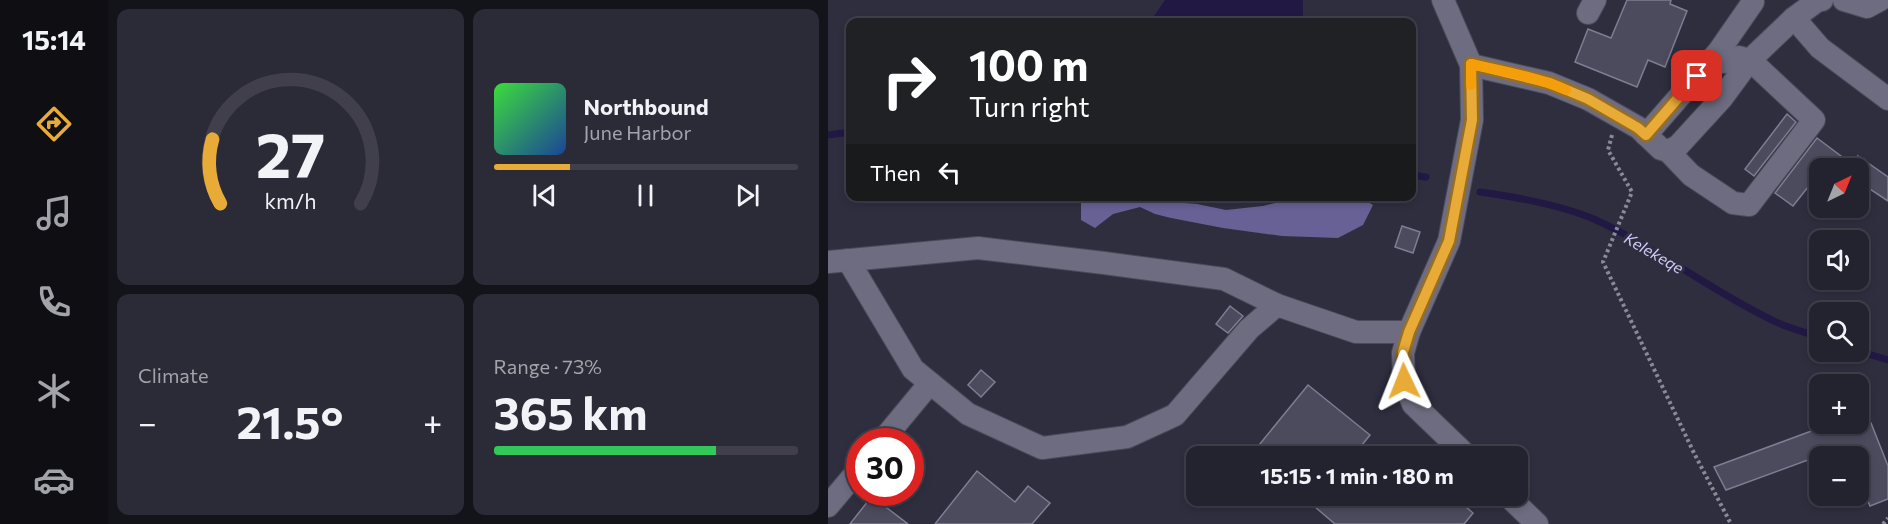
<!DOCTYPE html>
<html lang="en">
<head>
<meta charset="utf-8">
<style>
	body { margin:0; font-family:Commissioner,sans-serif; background:#2b2a37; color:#f1f3f6; height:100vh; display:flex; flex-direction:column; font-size:22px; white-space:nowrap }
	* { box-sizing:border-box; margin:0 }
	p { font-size:20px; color:#a3a4aa }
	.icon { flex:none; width:33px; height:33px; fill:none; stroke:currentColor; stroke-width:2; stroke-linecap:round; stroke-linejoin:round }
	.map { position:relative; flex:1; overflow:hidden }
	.details { display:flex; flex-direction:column; gap:9px; padding:9px; background:#13131a; width:720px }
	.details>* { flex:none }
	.top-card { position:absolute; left:18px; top:18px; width:570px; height:183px; border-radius:12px; box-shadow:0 3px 9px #0003,0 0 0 2px #403f4b; background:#202124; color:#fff; overflow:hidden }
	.needle { width:39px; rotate:43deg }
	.controls { position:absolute; left:981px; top:158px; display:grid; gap:12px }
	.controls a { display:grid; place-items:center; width:60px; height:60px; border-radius:12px; background:#23222f; box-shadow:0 3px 9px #0003,0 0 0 2px #403f4b; font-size:30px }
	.speed { position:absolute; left:18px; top:428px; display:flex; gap:12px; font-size:30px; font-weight:700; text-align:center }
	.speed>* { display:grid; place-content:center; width:78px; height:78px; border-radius:50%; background:#23222f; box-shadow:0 3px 9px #0003,0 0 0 2px #403f4b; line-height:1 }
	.speed .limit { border:9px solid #d22; background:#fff; color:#111 }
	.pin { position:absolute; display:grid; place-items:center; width:51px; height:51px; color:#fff; margin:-26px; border-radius:12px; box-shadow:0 3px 9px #0006 }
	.me { position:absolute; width:66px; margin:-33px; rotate:358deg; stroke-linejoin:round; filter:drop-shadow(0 0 4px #0008) }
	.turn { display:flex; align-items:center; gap:21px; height:126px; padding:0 24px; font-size:27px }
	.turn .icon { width:78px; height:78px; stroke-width:2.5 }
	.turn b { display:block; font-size:42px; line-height:51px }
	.then { display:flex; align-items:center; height:57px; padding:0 24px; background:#0003; gap:12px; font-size:22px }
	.big { font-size:45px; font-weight:700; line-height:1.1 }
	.details .tile { flex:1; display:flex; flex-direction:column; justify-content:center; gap:9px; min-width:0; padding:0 21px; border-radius:12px; background:#2b2a37 }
	.details .dial { align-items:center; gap:0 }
	.dial svg { height:156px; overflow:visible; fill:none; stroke:#403f4b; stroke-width:7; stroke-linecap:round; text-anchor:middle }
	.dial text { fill:#f1f3f6; stroke:none }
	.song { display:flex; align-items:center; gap:18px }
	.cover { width:72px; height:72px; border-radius:9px; background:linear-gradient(135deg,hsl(120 70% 55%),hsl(220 70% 35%)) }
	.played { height:6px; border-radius:3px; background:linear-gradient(90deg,#e8ab37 25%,#403f4b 25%) }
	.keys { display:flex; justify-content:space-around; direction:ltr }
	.heat { display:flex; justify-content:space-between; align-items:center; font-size:33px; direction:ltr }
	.charge { height:9px; border-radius:4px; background:linear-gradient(90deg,#34c759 73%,#403f4b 0) }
	.details .tiles { flex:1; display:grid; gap:9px; grid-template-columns:repeat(2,1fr) }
	.trip { position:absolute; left:358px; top:446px; width:342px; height:60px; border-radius:12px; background:#23222f; box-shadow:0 3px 9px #0003,0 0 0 2px #403f4b; font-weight:700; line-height:60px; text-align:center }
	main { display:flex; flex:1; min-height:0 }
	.dock { display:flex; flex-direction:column; width:108px; justify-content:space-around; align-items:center; background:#0e0e13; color:#a3a4aa }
	.dock .icon { width:42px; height:42px }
	.dock .active { color:#e8ab37 }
	.dock b { font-size:27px; color:#f1f3f6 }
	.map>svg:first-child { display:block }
</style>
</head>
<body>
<main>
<nav class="dock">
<b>15:14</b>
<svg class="icon active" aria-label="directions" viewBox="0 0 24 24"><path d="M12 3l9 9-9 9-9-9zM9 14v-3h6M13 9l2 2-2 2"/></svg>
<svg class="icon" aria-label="music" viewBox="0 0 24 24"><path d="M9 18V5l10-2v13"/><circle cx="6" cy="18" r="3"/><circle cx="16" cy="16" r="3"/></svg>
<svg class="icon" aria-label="phone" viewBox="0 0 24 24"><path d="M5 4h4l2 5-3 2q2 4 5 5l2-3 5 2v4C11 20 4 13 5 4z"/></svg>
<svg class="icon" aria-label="climate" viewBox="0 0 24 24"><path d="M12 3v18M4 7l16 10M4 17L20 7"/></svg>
<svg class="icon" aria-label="car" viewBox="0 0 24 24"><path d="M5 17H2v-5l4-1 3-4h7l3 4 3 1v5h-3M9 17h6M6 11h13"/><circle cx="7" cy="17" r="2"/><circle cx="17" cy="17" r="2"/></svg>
</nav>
<section class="details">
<div class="tiles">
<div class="tile dial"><svg viewBox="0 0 100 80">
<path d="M14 69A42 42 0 1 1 86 69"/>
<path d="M14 69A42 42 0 0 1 10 36" stroke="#e8ab37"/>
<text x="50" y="56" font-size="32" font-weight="700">27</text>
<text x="50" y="72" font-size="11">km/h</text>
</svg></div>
<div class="tile">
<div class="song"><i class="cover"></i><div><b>Northbound</b><p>June Harbor</p></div></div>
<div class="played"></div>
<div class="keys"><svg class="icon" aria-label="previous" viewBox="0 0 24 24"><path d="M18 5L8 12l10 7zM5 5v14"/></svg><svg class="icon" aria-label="pause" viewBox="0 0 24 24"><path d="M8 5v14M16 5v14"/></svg><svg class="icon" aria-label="next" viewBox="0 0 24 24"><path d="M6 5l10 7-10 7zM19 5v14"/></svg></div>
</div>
<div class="tile"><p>Climate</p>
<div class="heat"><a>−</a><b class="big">21.5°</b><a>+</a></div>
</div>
<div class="tile"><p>Range · 73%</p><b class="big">365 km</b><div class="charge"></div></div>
</div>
</section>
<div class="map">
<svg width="1060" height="524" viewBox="0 0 1060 524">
	<rect width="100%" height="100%" fill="#2f2e3f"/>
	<polygon fill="#686195" points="477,196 492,197 503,203 510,197 532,197 545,205 535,225 510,238 454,236 395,228 343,218 327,214 312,207 285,214 267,228 253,220 253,202 263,197 339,197 343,202 369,204 398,210 435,206"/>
	<polygon fill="#211844" points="337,0 475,0 475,22 322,22"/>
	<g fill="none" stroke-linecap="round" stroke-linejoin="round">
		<g stroke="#211844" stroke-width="7">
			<polyline points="0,135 22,132"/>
			<polyline points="584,175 598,177"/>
			<path d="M652,192c36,5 82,13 116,28 61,28 115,71 176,100 15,8 32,12 48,17"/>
			<polyline points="1030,351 1060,360"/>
		</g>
	</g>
	<g fill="#4c4a5d" stroke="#7f7d91" stroke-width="1.5">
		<polygon points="799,0 843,0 842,4 859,11 837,67 820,60 809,87 747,62 760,29 783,38"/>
		<polygon points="959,114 968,122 926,176 917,169"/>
		<polygon points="989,138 1029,168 992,168 992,172 965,206 947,193"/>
		<polygon points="1030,156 1060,177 1060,201 1030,181"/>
		<polygon points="574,226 592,232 585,253 567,247"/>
		<polygon points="402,306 415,316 400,333 388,324"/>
		<polygon points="153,370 167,382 153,397 140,385"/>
		<polygon points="480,385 542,435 525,456 519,456 506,445 497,456 422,456"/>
		<polygon points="1005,423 1043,423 1060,466 1060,499 1042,506 1030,478 1030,456 1022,456 1018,446 898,490 886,467"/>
		<polygon points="149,471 187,502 200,486 222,503 204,524 107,524"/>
		<polygon points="473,495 624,495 645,513 636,524 507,524"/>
		<polygon points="44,496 59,508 80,524 22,524"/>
	</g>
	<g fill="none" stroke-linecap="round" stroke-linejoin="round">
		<defs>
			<g id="minor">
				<polyline points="615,0 643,65 644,120 621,241 581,332 575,353 576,381 585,404 639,456"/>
				<polyline points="1016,0 1039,7 1052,0"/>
				<polyline points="760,13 767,0"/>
				<polyline points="966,18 992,48 1060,99"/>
				<polyline points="643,65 721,83 760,99 811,128 833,149 840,151 850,146 894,98 922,60 966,18 989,1 994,0"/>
				<polyline points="818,135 891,51 925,2"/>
				<polyline points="840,151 863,175 905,203 921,205 986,120 922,60 911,57 898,62 882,61"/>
				<polyline points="20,260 85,369 140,414 214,448 299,437 347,415 421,329 449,305"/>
				<polyline points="0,262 150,248 276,263 396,279 449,305 528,332 581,332"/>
				<polyline points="54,441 102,383"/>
				<polyline points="679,495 709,524"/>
				<polyline points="0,506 32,468"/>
			</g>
		</defs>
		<use href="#minor" stroke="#4b4a58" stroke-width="24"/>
		<g stroke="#8a8998" stroke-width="4" stroke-dasharray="3 3" stroke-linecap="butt">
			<polyline points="784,135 780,150 804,192 775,262 866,453 903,524"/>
			<polyline points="1055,524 1060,518"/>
		</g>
		<use href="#minor" stroke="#6e6c80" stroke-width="22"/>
	</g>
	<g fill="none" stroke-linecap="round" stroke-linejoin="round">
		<defs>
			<polyline id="route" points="576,381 575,352 581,332 621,241 644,120 643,64 722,83 760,99 810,128 818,135 869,76"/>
		</defs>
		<use href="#route" stroke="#976f24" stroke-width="15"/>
		<use href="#route" stroke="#e8ab37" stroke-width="10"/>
		<path stroke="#f59e0b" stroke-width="10" d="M643,85v-21c32,7 65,13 95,26"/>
	</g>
	<g text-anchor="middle" stroke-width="6" stroke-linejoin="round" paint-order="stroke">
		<g font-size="16" font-style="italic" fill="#cec9f9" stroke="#2f2e3f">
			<text transform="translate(826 253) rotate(30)" y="6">Kelekeqe</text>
		</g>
	</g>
</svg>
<div class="controls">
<a><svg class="needle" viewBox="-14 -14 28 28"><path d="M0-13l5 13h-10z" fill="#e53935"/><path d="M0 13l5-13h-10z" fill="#a3a4aa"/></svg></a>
<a><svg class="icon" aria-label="sound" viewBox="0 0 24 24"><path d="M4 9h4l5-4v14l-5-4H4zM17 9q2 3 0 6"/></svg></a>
<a><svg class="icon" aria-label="search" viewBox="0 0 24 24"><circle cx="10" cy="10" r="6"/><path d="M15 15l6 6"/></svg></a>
<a>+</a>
<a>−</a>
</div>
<div class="speed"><div class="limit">30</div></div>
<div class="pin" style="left:869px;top:76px;background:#d93025"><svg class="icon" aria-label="arrive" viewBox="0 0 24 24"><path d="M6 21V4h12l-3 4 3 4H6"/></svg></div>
<svg class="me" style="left:576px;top:381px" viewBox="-20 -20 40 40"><path d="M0-17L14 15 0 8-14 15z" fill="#e8ab37" stroke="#fff" stroke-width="4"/></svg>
<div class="trip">15:15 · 1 min · 180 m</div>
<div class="top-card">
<div class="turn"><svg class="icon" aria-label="right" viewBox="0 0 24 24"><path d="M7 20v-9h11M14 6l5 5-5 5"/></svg><div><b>100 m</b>Turn right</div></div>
<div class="then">Then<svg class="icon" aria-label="left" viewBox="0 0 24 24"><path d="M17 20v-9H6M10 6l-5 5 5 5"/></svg></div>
</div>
</div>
</main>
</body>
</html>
